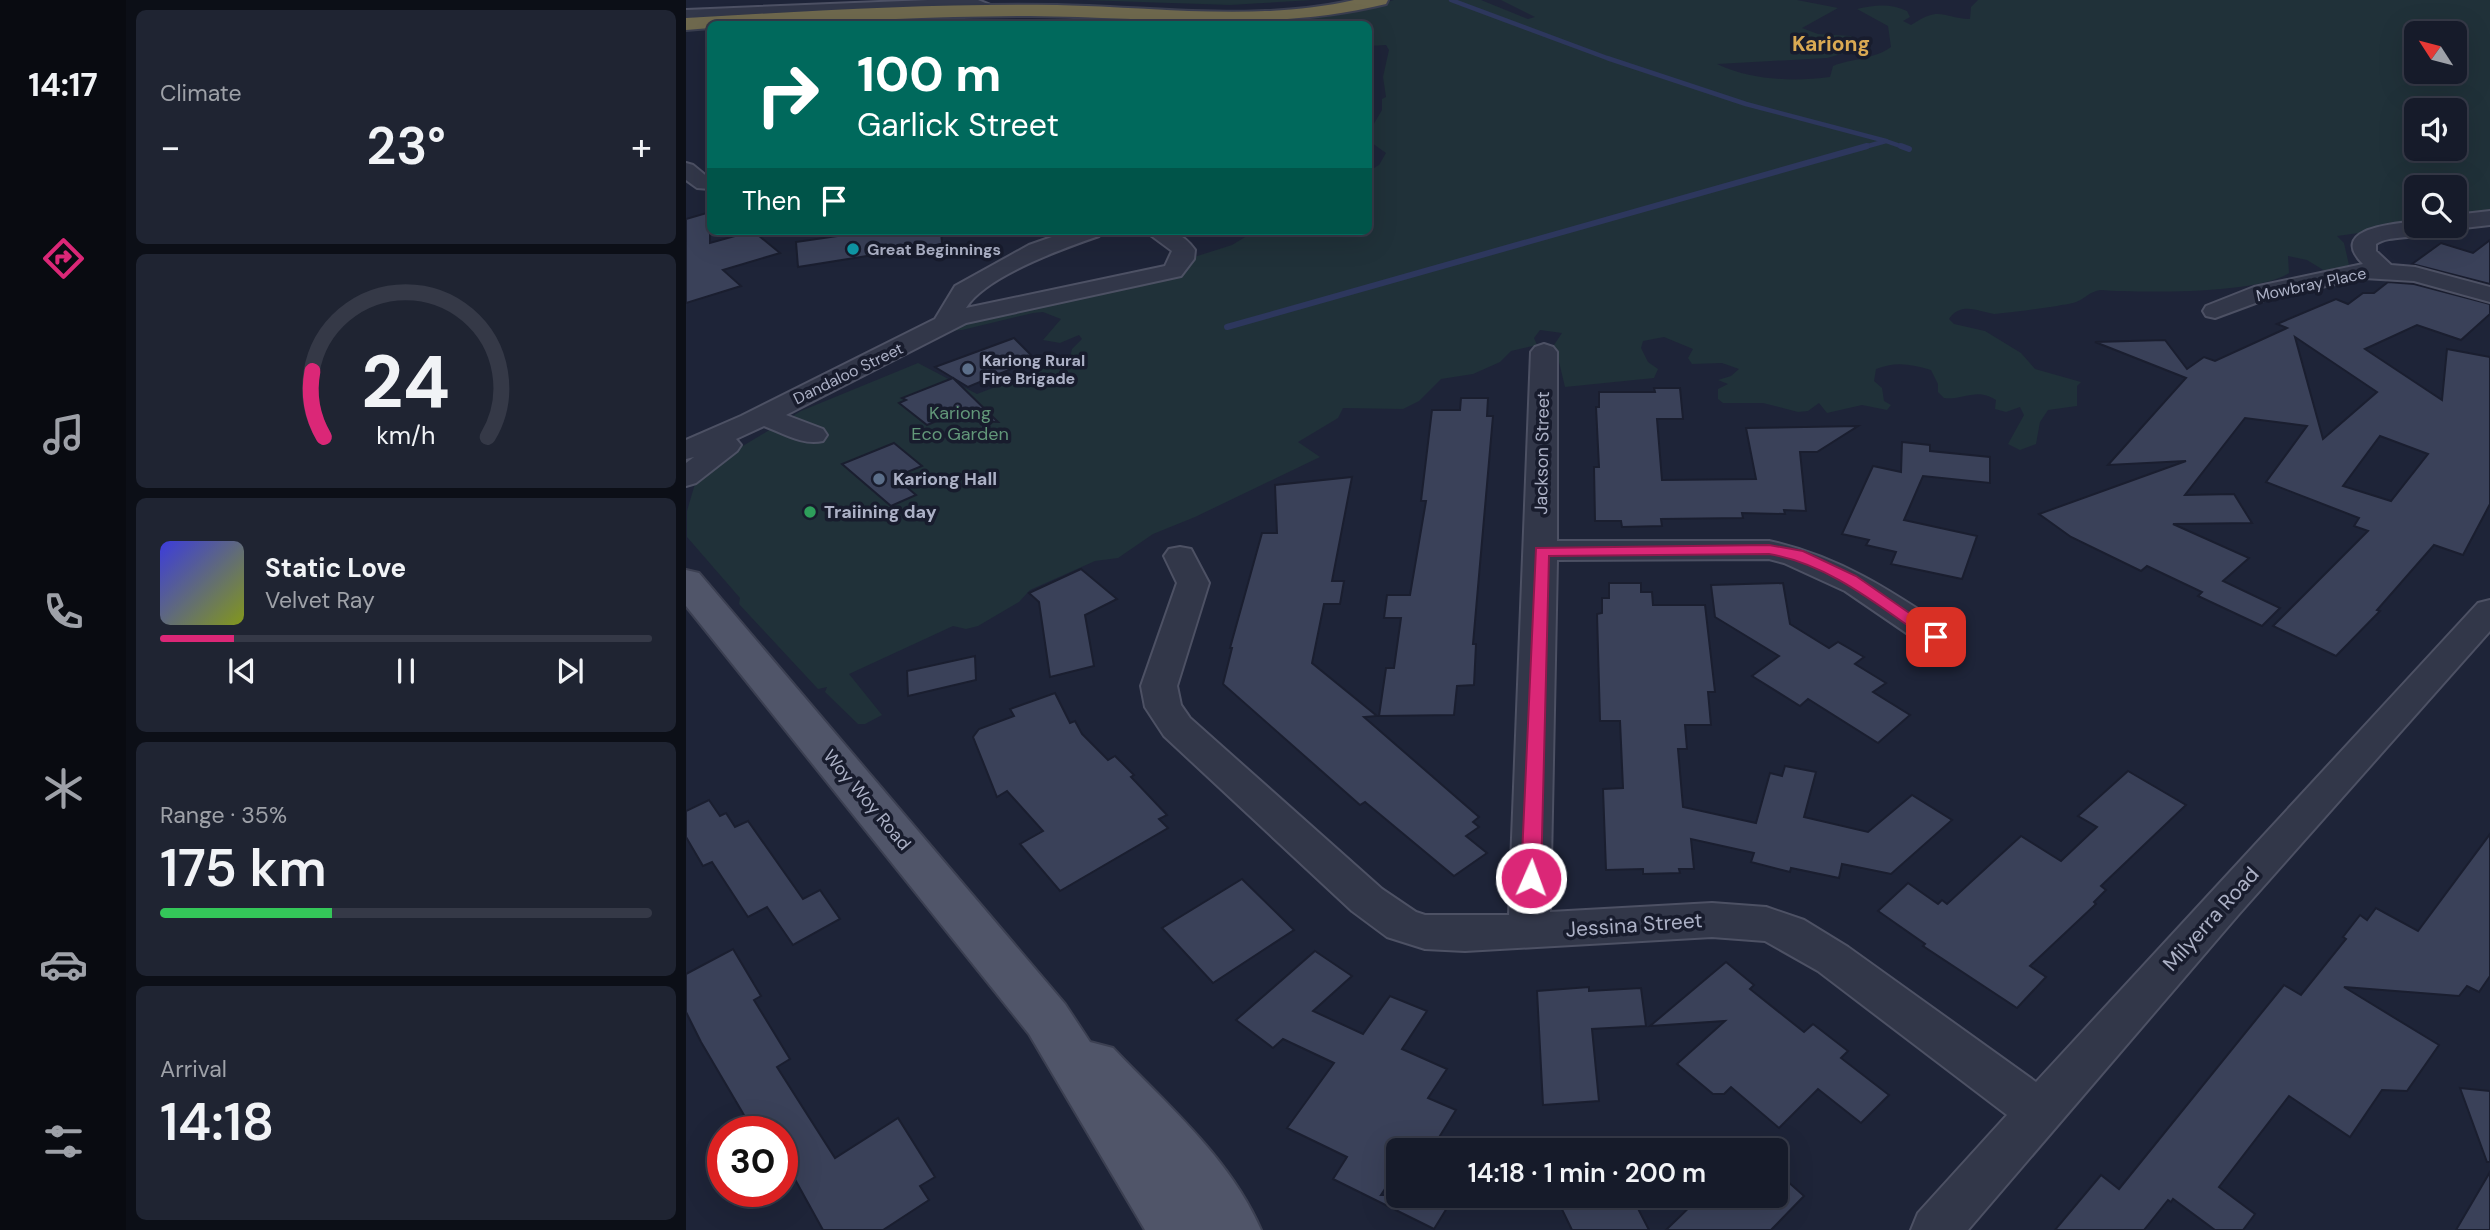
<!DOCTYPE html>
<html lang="en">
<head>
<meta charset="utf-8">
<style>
	body { margin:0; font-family:"DM Sans",sans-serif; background:#1f2432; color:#f1f3f6; height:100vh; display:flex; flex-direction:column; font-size:26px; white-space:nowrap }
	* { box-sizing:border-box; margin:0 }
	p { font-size:23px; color:#9ea1a8 }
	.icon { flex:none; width:38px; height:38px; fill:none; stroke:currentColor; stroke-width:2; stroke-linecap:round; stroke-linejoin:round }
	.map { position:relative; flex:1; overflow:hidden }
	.sheet { display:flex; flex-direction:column; gap:10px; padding:10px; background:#0c0f17; width:560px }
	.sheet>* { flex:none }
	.top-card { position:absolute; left:21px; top:21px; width:665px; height:214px; border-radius:10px; box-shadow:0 7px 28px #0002,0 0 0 2px #353947; background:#00695c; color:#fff; overflow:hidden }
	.needle { width:46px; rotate:306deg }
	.fabs { position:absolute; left:1718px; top:21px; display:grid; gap:14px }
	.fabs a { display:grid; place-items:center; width:63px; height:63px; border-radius:10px; background:#161b2a; box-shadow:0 7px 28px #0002,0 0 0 2px #353947; font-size:35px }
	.speed { position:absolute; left:21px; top:1116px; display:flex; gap:14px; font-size:35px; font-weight:700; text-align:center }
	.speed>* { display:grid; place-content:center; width:91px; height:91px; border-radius:50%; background:#161b2a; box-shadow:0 7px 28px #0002,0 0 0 2px #353947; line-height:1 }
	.speed .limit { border:10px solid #d22; background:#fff; color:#111 }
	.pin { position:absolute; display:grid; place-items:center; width:60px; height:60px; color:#fff; margin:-30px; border-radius:14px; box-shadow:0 4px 10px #0006 }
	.me { position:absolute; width:77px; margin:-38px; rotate:2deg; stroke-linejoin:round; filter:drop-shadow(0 0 5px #0008) }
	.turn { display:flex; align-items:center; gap:24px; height:147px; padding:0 35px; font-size:32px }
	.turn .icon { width:91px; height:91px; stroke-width:2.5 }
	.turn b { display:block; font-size:49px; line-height:60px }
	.then { display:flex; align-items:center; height:66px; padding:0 35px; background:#0003; gap:14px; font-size:26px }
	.big { font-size:52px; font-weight:600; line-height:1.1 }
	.sheet .card { flex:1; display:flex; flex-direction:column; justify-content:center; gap:10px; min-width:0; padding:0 24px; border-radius:10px; background:#1f2432 }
	.sheet .dial { align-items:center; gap:0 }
	.dial svg { height:182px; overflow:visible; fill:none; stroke:#353947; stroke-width:7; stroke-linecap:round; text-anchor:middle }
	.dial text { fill:#f1f3f6; stroke:none }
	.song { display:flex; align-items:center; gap:21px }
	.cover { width:84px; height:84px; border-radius:10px; background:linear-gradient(135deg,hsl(240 70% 55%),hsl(70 70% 35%)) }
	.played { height:7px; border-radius:4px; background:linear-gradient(90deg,#db2777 15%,#353947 15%) }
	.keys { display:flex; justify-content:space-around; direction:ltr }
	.heat { display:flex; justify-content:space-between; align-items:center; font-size:38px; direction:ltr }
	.charge { height:10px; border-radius:5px; background:linear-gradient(90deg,#34c759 35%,#353947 0) }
	.trip { position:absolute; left:700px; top:1138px; width:402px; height:70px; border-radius:10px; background:#161b2a; box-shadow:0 7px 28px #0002,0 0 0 2px #353947; font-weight:600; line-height:70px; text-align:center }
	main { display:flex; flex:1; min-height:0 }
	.dock { display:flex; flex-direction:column; width:126px; justify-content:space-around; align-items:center; background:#090b11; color:#9ea1a8 }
	.dock .icon { width:49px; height:49px }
	.dock .active { color:#db2777 }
	.dock b { font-size:32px; color:#f1f3f6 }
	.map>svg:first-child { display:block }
</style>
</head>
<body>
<main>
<nav class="dock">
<b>14:17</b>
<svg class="icon active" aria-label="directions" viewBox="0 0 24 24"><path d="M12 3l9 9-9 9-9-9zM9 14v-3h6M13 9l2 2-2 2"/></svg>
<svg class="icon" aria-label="music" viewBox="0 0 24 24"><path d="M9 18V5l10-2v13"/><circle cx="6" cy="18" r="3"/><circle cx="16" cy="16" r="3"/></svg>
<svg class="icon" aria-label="phone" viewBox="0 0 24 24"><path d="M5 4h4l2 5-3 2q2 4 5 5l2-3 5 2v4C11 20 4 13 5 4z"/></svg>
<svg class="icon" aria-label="climate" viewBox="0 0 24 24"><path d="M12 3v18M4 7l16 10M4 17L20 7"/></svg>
<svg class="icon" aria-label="car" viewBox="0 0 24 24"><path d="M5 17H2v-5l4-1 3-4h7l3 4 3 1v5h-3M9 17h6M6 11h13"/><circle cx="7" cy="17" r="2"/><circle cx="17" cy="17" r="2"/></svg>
<svg class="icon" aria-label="filters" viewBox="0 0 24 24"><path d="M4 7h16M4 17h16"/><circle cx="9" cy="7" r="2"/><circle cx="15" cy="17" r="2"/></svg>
</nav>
<section class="sheet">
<div class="card"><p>Climate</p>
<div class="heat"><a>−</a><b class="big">23°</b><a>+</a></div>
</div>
<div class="card dial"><svg viewBox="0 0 100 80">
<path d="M14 69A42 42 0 1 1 86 69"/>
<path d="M14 69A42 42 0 0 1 9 40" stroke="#db2777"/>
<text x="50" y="56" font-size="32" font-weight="700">24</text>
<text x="50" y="72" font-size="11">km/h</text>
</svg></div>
<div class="card">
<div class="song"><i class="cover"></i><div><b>Static Love</b><p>Velvet Ray</p></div></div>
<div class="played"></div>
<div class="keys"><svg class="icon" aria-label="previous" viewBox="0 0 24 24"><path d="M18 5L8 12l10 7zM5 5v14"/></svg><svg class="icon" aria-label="pause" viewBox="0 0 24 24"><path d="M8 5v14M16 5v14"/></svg><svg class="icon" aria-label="next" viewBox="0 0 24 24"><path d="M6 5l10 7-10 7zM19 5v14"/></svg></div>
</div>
<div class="card"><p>Range · 35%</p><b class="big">175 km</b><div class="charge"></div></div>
<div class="card"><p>Arrival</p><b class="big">14:18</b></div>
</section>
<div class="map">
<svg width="1804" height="1230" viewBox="0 0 1804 1230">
	<rect width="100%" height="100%" fill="#1e2438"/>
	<g fill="#203139" fill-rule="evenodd">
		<polygon points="397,0 627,0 544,5"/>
		<path d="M708,0h87l47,19 7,-2 -34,-17h296l41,8 -36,20 16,6 33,2 3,3 -9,14 -18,5 -110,6c34,16 75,18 113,13l3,-11c19,-8 40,-6 58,-19l-3,-21 -31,-17c18,-4 33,-6 50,2l3,6 -7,4 8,4c30,-20 31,-7 59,-6l1,-12 7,-7h512v214l-35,5v-32h-38v38l-80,11 7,7 5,22 -24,6 -18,-11 -19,-4 1,17c-32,21 -148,20 -189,17 -11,2 -14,8 -24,12 -6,3 -75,12 -82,12 -15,-2 -33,-13 -45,5l5,5 31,7 36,22 14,16 46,13 -4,4v20l-29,4 -8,12 -4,22 -16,6 -12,-6 16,-29 -4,-8 -14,5 -11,-3 1,-9c-20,-13 -31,0 -52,-2l-6,-6v-8l-7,-14c-19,-6 -36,-9 -55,-1l-2,12 8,7 2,13 7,4 -4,5 -25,-5 -35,8 -8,-10 -11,8 -10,1 -35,-9h-40l-5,-4v-10l10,-5 -10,-4 13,-4 8,-7 -17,-6 -30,1 -4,-6 5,-9 -29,-12 -21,4 -2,7 7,14 10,7 -4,9 -89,9 -6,-25 -7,-14 10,-15 -22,-3 -6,8 3,7 -26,6 -11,11 -27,12 -32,5 -22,22 -16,8 -60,-1 -5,10 -40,24 22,15 -125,60 -42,17 -35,24 -23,3 -65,29 -11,12 -41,24 -12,3 -13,-3 -104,48 33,41 -17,9h-7l-33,-32 2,-5 -9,2 -79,-85 1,-6 -53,-61v-26l7,-24 5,-11 17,-14 85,-51 117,-48 59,31 93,-36 2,-9 10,-10 -3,-4 -19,8 -17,-3 18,-21 -18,-7 -10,1 -71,17 -13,1 1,-6 112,-26 170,-54 23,-14h113l1,-60 10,-6 7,-12 -17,-12v-9l13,-22v-11l4,-2 -3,-20 6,-27 -3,-5 -17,1 -1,-22h-225l15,-6 147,-2 47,-4zM1731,33h38v39h-38zM1731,110h38v39h-38z"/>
	</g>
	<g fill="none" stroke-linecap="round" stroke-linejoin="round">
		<g stroke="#2d375d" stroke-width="4.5">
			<polyline points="765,0 921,58 1060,104 1200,141 1175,148"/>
			<polyline points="1200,141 1220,148"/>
		</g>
		<g stroke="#2d375d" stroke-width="6">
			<polyline points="1215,146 1223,149"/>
			<polyline points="541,327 1181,146"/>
		</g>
	</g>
	<g fill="#3a4159" stroke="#1a1e2f" stroke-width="2" fill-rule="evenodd">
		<polygon points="24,212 24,243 67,231 94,253 37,270 55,286 0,303 0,219"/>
		<polygon points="186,231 255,231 256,244 112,267 110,242"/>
		<polygon points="1804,240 1804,284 1726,264 1755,243 1787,253"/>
		<path d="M1702,282l26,2 76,20v10l-29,26 -44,-15 -52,24 77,51 5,-51 43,8v147l-27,51 -29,-10 -57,65 3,1 -44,45 -63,-30 95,-95 -14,-5 5,-8 -93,-36 41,-56 -62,-8 -60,77 49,-1 18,29 -79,1 76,34 -26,23 57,27 -18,18 -64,-30 4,-4 -55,-26 -6,5 -70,-34 -32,-23 147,-53 -78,4 78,-87 -91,-36 70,-2 22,29 17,-12 11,4 72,-33 -10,-4 59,-25 12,5 15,-11h11zM1609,337l82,55 -54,47 -3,-11zM1694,436l48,18 -37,47 -48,-15z"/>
		<polygon points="328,338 349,359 282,387 249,367"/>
		<polygon points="267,378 312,422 253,420 241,425 213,403 220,400 216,398"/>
		<polygon points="968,388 994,388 997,419 971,419 976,480 1070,479 1060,428 1172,426 1131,452 1114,452 1120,511 1098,510 1099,514 1056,513 1057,518 975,519 976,526 936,527 935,521 909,521 908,467 913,467 910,407 913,407 913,392 969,392"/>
		<polygon points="775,398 802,398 801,416 807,416 787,644 790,644 788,685 771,686 768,715 693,716 700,668 708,668 715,618 698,618 701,595 724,595 740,501 735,501 746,410 774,410"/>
		<polygon points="1216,442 1244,445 1244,451 1304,457 1304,483 1237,476 1218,520 1291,536 1276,579 1205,564 1210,552 1180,545 1183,540 1156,534 1187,466 1215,472"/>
		<polygon points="208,443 236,466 209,477 230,495 205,506 156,464"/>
		<polygon points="666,477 646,581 658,581 654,604 638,604 626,663 691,716 678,717 793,817 787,822 793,827 780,836 801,853 768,876 679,802 674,805 537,684 546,648 544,648 576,533 591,533 589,485"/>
		<polygon points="395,569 431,599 399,615 408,666 364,677 353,602 343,593"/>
		<polygon points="923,583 955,583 955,592 966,592 967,605 1019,605 1029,692 1022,692 1025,725 999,725 1001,749 992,749 997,807 1070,823 1084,773 1096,776 1099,766 1130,772 1118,817 1182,832 1226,795 1266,820 1205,874 1156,864 1153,878 1105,868 1104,872 1065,862 1068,853 1005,839 1008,869 993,869 994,873 957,874 957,869 920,870 917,789 937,788 934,721 914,721 911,614 916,613 916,598 923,598"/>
		<polygon points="1097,583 1104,624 1143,648 1152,642 1178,657 1169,664 1200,683 1187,692 1224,715 1192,743 1122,699 1114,706 1066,676 1093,656 1029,617 1025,585"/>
		<polygon points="289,656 290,680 222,696 221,671"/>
		<polygon points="369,693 384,723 389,721 396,734 422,760 429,756 448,775 445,777 481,815 473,819 482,828 374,891 334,844 357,831 321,791 311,797 287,737 293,729 328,716 324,709"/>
		<polygon points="1442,771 1500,805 1415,886 1420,890 1408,902 1410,904 1344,966 1360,977 1331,1008 1237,946 1239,944 1192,911 1222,883 1252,904 1256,900 1261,904 1335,836 1375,861 1411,827 1392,816"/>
		<polygon points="23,800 34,816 40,813 49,827 62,821 117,899 134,890 154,919 107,945 81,907 62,917 26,862 17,866 0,837 0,811"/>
		<polygon points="1804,834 1804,976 1793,992 1781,986 1773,996 1658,987 1753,1045 1721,1091 1696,1090 1664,1137 1603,1096 1533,1187 1569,1214 1557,1230 1529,1230 1487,1199 1485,1202 1482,1200 1458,1230 1369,1230 1415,1175 1433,1189 1598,985 1615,995 1660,939 1657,937 1674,915 1681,920 1690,908 1732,931"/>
		<polygon points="556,879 608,930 527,983 476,928"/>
		<polygon points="47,949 75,996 68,1000 104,1059 91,1067 149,1158 212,1118 249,1177 234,1186 243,1200 197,1230 137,1230 106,1174 96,1181 96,1132 68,1132 15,1042 0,1012 0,974"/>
		<polygon points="629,951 666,976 627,1011 677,1034 704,996 741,1011 716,1049 761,1069 742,1098 770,1110 747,1147 731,1140 725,1150 712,1150 712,1169 695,1195 769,1195 748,1229 647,1179 661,1157 601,1128 648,1063 597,1039 587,1048 550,1020"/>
		<polygon points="1040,962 1068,985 1064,989 1118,1032 1127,1024 1162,1051 1155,1058 1203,1095 1175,1123 1132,1089 1093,1128 1045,1087 1038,1094 1027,1094 991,1064 1039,1021 964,1026"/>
		<polygon points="903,987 903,991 955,988 960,1026 906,1029 913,1101 857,1105 851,991"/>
		<polygon points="1774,1088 1804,1091 1804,1162 1801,1162"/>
		<polygon points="1090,1171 1118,1196 1085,1230 980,1230 1016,1195 1090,1195"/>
		<polygon points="1804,1172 1804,1230 1770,1230"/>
		<polygon points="869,1195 945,1195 963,1230 886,1230"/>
	</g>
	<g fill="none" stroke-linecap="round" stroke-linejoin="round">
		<defs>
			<g id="minor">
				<polygon points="242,0 292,0 317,10 309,15 284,8 0,20 0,10"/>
				<polygon points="0,163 7,165 24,179 24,189 11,188 0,180"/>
				<polygon points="1804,211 1804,225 1769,229 1760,226 1769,226 1769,215"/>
				<path d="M1731,221v5h21c-12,16 -46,7 -62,18v7l15,14 24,2 75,20v15l-76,-21 -50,-3 -95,20 -54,20 -9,-2 -3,-5 3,-5 48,-19 109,-23c-36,-36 31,-40 54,-43z"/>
				<path d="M383,231h33l-3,5c-35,12 -114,40 -133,72l199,-42 7,-15 -27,-20c23,0 36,-1 50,19l-1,9 -13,17 -215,47 -180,92 37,14 4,6 -4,6c-20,5 -40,-8 -59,-15l-28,13 5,6 -4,6 -41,32 -10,3v-23l8,-6 -8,2v-19l55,-24 194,-97 20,-33 74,-41z"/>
				<path d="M858,344l9,3 4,5v189h212c69,15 121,49 179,88l5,8 -5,8 -12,3 -12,-3 -79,-54 -61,-28 -15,-4 -212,1 -7,352 162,-9 54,4 38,13 44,27 188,135 442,-479 12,-3v31l-251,283 -271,316h-57l7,-17 89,-98 -189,-144 -53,-30 -53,-4 -247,14 -40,-2 -38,-12 -35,-26 -188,-175 -19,-29 -4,-21 36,-103 -13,-27 5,-7 11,-2 11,2 18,34 -32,103 4,19 9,13 192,171 34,23 9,3h84l22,-563 4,-5z"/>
			</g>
			<path id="major" d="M0,570l13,3 366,431 25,38 23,6c53,56 117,110 148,182h-116l-116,-196 -343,-428z"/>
			<path id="highway" d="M668,0h34l-2,4c-118,29 -236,13 -356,12 -107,0 -213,8 -320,8v4l-24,2v-12c124,-7 248,-15 371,-13 99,2 200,17 297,-5z"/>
		</defs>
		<use href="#minor" stroke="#4d5164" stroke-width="4"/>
		<use href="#major" stroke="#3c4052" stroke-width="4"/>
		<use href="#highway" stroke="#3a3e50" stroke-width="4"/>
		<use href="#minor" fill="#323749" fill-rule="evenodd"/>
		<use href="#major" fill="#505569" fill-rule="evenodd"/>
		<use href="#highway" fill="#6f694e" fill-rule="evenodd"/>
	</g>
	<path fill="#db2777" stroke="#8e194d" stroke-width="2" d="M1083,545l34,6 53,25 88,61 -2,4h-12c-50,-34 -100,-77 -161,-87l-220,2 -8,322 -3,5h-14l-3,-5 15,-330z"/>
	<circle fill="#0f9aa8" stroke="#181c2d" stroke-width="2.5" cx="167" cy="249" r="7"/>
	<g fill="#5c6f8a" stroke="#181c2d" stroke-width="2.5">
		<circle cx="282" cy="369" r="7"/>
		<circle cx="193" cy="479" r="7"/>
	</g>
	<circle fill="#2e9e5b" stroke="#181c2d" stroke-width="2.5" cx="124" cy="512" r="7"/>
	<g text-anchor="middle" stroke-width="7" stroke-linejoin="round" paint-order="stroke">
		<g font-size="16" font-weight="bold" fill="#acb1c6" stroke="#181c2d" text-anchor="start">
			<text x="181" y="255">Great Beginnings</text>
			<text x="296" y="366">Kariong Rural<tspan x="296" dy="18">Fire Brigade</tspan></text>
		</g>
		<g font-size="16" fill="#acb1c6" stroke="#181c2d">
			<text transform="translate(1625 284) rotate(-12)" y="6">Mowbray Place</text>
			<text transform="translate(162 373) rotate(-26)" y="6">Dandaloo Street</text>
		</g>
		<g font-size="18" fill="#629779" stroke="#181c2d">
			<text x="274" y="419">Kariong<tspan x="274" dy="21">Eco Garden</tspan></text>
		</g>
		<g font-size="18" fill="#acb1c6" stroke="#181c2d">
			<text transform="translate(856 453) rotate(-89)" y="6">Jackson Street</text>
			<text transform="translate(181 800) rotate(50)" y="6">Woy Woy Road</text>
		</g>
		<g font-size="18" font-weight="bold" fill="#acb1c6" stroke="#181c2d" text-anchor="start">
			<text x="207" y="485">Kariong Hall</text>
			<text x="138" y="518">Traiining day</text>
		</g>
		<g font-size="21" font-weight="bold" fill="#daa953" stroke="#181c2d">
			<text x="1145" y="51">Kariong</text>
		</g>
		<g font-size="21" fill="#acb1c6" stroke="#181c2d">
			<text transform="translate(1525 919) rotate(-48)" y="7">Milyerra Road</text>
			<text transform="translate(948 925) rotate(-4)" y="7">Jessina Street</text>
		</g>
	</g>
</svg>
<div class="fabs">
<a><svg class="needle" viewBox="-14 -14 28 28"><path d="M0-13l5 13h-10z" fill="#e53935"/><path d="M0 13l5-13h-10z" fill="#9ea1a8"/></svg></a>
<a><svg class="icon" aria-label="sound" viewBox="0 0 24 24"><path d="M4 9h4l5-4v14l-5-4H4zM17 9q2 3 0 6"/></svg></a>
<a><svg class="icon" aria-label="search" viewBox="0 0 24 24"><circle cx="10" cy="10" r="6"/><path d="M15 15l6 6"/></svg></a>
</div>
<div class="speed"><div class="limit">30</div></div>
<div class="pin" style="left:1250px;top:637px;background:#d93025"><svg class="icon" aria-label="arrive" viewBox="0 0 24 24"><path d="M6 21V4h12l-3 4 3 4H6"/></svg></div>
<svg class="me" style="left:845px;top:878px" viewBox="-20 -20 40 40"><circle r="17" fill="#db2777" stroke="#fff" stroke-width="3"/><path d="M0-11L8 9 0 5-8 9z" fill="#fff"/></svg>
<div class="trip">14:18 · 1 min · 200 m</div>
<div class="top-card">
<div class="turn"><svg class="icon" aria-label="right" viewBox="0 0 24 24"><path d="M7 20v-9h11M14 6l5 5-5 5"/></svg><div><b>100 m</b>Garlick Street</div></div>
<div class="then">Then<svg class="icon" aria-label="arrive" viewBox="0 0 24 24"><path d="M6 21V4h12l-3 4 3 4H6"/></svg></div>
</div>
</div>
</main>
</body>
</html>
